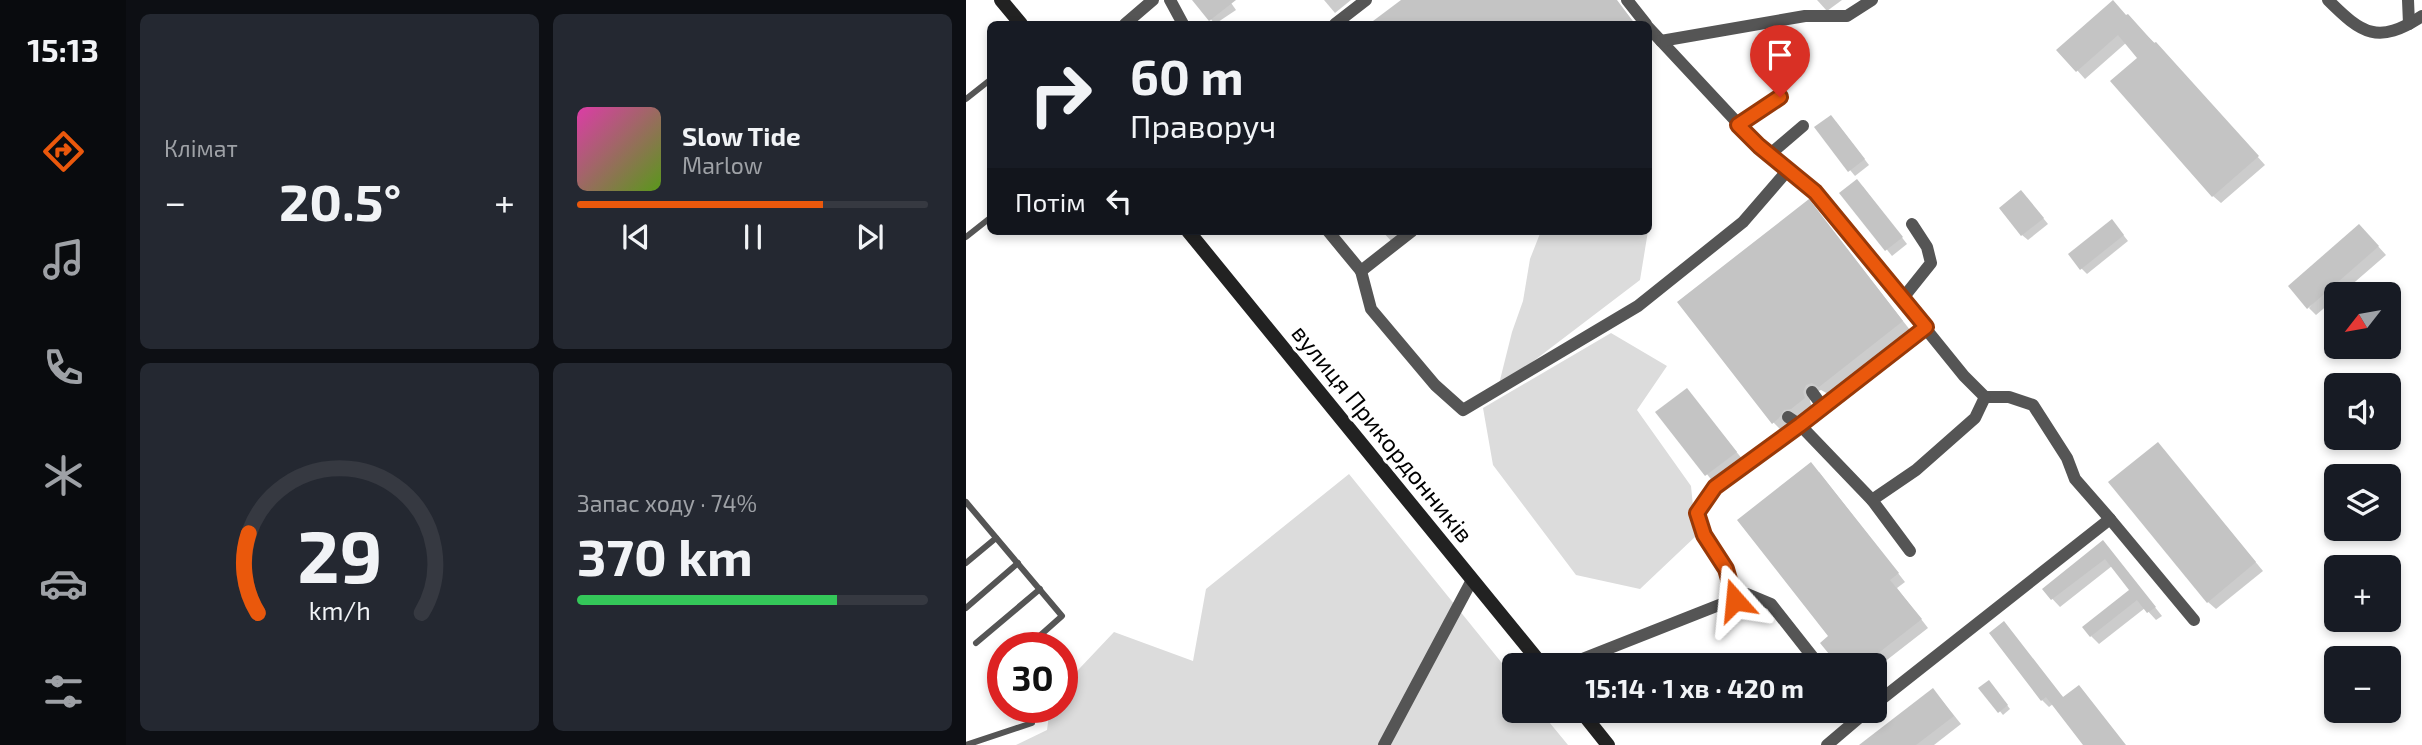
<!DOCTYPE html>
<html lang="uk">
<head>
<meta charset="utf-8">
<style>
	body { margin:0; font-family:"Exo 2",sans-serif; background:#242831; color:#f1f3f6; height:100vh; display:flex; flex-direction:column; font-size:26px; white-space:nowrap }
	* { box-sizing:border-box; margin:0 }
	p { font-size:23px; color:#9ea1a6 }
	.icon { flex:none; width:38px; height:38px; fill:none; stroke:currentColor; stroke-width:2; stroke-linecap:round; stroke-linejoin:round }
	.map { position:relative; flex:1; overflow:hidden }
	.side { display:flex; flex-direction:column; gap:14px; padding:14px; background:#0d0f14; width:840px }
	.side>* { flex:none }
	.top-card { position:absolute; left:21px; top:21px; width:665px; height:214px; border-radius:10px; box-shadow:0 4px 10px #0003; background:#171b24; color:#f1f3f6; overflow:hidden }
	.needle { width:46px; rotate:239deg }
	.controls { position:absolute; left:1358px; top:282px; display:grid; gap:14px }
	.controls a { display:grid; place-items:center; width:77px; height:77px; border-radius:10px; background:#171b24; box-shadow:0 4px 10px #0003; font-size:35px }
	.speed { position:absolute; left:21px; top:632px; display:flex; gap:14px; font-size:35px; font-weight:700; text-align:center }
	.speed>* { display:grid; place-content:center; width:91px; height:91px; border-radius:50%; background:#171b24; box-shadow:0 4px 10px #0003; line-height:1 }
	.speed .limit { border:10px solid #d22; background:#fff; color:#111 }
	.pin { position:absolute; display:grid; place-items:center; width:60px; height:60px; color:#fff; margin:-72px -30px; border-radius:50% 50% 50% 0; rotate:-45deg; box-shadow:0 0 7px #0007 }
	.pin .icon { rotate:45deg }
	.me { position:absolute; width:77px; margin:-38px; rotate:342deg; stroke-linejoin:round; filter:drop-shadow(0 0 5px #0008) }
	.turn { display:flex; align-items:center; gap:24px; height:147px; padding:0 28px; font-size:32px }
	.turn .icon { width:91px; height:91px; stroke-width:2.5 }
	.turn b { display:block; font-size:49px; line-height:60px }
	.then { display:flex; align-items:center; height:66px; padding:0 28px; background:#0003; gap:14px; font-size:26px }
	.big { font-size:52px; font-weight:700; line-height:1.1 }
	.side .card { flex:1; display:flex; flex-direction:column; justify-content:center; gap:10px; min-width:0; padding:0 24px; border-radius:10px; background:#242831 }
	.side .dial { align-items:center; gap:0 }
	.dial svg { height:182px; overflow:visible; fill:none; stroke:#363941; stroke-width:7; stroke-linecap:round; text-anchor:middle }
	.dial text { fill:#f1f3f6; stroke:none }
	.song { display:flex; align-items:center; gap:21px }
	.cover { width:84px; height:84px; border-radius:10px; background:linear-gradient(135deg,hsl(320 70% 55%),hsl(90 70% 35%)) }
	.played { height:7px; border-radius:4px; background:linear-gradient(90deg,#ea580c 70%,#363941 70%) }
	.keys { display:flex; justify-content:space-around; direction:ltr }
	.heat { display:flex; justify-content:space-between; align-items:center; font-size:38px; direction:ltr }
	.charge { height:10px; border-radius:5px; background:linear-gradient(90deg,#34c759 74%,#363941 0) }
	.side .tiles { flex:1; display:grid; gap:14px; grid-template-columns:repeat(2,1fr) }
	.trip { position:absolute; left:536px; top:653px; width:385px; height:70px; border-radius:10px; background:#171b24; box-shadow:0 4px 10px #0003; font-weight:700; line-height:70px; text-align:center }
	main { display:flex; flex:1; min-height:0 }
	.tabs { display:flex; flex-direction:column; width:126px; justify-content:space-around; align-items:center; background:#090b0e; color:#9ea1a6 }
	.tabs .icon { width:49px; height:49px }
	.tabs .on { color:#ea580c }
	.tabs b { font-size:32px; color:#f1f3f6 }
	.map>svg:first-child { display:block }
</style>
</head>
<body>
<main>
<nav class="tabs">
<b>15:13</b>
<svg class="icon on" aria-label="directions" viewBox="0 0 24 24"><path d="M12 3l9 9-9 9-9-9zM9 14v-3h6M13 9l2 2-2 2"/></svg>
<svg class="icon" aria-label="music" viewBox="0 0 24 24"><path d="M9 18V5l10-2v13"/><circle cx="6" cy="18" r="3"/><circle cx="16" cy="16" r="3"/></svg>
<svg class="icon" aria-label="phone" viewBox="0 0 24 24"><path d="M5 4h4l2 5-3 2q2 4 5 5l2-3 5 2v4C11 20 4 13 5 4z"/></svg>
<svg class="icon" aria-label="climate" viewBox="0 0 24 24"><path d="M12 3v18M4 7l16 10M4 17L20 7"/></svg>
<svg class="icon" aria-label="car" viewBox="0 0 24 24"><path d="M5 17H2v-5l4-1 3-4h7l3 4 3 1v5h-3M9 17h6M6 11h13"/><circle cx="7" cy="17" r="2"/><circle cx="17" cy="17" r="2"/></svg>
<svg class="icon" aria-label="filters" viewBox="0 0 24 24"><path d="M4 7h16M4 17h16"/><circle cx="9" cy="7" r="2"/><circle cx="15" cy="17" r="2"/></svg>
</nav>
<section class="side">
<div class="tiles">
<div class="card"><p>Клімат</p>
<div class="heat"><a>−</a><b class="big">20.5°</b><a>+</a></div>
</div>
<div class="card">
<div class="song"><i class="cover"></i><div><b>Slow Tide</b><p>Marlow</p></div></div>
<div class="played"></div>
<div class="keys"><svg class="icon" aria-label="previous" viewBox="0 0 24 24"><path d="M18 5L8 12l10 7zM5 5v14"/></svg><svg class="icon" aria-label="pause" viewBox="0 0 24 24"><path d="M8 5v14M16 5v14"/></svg><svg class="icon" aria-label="next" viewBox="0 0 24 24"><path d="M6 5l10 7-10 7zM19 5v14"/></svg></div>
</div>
<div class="card dial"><svg viewBox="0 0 100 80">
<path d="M14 69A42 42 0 1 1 86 69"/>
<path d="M14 69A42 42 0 0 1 10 34" stroke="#ea580c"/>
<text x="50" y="56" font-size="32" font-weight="700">29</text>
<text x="50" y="72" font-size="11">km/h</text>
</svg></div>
<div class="card"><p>Запас ходу · 74%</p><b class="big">370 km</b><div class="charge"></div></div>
</div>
</section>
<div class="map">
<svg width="1456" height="745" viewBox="0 0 1456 745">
	<rect width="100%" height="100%" fill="#fff"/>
	<g fill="#dcdcdc">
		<polygon points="575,231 682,231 674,280 532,388 546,332 557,301 564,259"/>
		<polygon points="645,333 701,366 671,410 725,486 730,536 674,589 610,575 527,465 517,408"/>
		<polygon points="383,474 548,678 548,710 574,711 602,745 50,745 81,730 84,707 96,707 96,687 148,632 227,661 240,589"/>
	</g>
	<g fill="#0003">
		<polygon points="232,0 263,0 270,10 249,24 230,2"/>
		<polygon points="358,0 385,0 369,13"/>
		<polygon points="438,0 650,0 669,24 406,24"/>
		<polygon points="851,0 876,0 861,11"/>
		<polygon points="1147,3 1198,52 1299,165 1255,203 1247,196 1174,58 1161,42 1119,79 1093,50"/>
		<polygon points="870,122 903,165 889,176 884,170"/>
		<polygon points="897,187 941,244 926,256 876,193"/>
		<polygon points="1061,198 1082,224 1062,240 1056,235"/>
		<polygon points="850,209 944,330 862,394 855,390 848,393 844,401 846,406 833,416 825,417 821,425 815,430 807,422"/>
		<polygon points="1151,227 1162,241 1121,274 1115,268"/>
		<polygon points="416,231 440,231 426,242"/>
		<polygon points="1401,234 1420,255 1375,294 1370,294 1370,298 1350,315 1343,308"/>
		<polygon points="721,390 777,460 748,483 692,413"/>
		<polygon points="1199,452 1297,571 1250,609 1242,602"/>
		<polygon points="853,472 939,582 931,588 962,628 908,670 908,665 874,665 865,637"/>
		<polygon points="1137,542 1196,616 1190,620 1179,608 1133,644 1125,636 1166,590 1146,566 1094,607 1078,590"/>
		<polygon points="1025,634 1098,698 1159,745 1119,745 1087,704 1083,707 1076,700"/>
		<polygon points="1026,685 1044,709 1037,715 1015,688"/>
		<polygon points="974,698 995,724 968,745 896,745"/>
	</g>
	<g fill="#c4c4c4">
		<polygon points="226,0 270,0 243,21"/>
		<polygon points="435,0 651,0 669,24 403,24"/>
		<polygon points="1147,0 1160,15 1162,14 1188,43 1190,42 1293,156 1246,197 1144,81 1171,58 1152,35 1110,72 1090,50"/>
		<polygon points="865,115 899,159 882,172 848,127"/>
		<polygon points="891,179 937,237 919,251 873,193"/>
		<polygon points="1055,190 1078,218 1055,236 1033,208"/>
		<polygon points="843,199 937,321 853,387 846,383 840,385 837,392 839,398 825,409 818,410 813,418 806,424 711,302"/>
		<polygon points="1146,219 1158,235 1114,270 1102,254"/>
		<polygon points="1393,224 1413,246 1341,309 1322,286"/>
		<polygon points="721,388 771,452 739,476 689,412"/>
		<polygon points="1192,442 1290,562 1241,603 1142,482"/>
		<polygon points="845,462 933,573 924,580 956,619 897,665 872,665 854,643 862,636 771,520"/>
		<polygon points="1137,540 1190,607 1181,613 1171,600 1124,637 1116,627 1163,590 1139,559 1085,600 1076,589"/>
		<polygon points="1038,621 1097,697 1113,685 1160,745 1117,745 1080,697 1075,701 1023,633"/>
		<polygon points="1023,680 1042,705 1032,713 1012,688"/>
		<polygon points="967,688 988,716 950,745 893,745"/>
	</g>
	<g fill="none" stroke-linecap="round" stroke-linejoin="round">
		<g stroke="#555" stroke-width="6">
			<polyline points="0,99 24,80"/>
			<polyline points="0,237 24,218"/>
			<polyline points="0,502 96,616 60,648"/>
			<polyline points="0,563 30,538"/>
			<polyline points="0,608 52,563"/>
			<polyline points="10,643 74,589"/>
			<polyline points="0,745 66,723"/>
		</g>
		<g stroke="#555" stroke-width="12">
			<polyline points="204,0 217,24"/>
			<polyline points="661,0 680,24"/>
			<path d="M1362,0c34,34 50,45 94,16"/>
			<polyline points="1442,0 1443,24"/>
			<polyline points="159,24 187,0"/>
			<polyline points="369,24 400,0"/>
			<polyline points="682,27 793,146 849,192 998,376 1019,397 1043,397 1067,405 1101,458 1109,479 1144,519"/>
			<polyline points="695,41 839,16 881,16 906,0"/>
			<polyline points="772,125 814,97"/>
			<polyline points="803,155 837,126"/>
			<polyline points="362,231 395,271 446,231"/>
			<polyline points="395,271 405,309 469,385 497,410 672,306 777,222 822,170"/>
			<polyline points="937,298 965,263 961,247 946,224"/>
			<polyline points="846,392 857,407"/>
			<polyline points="822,417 834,425 960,327"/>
			<polyline points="906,500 950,470 1009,418 1019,397"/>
			<polyline points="769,599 760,569 738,535 731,513 749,487 834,425 906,500 944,551"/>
			<polyline points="601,665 781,594 805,604 853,665"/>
			<polyline points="908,705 1144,519 1228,620"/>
			<polyline points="418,745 506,580"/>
			<polyline points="861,745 894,717 889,710"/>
		</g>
		<g stroke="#222" stroke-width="14">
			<polyline points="35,0 55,24"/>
			<polyline points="222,231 576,665"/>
			<polyline points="614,710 642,745"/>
		</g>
	</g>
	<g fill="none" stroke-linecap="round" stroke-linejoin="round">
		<defs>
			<polyline id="route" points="769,600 760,569 738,535 731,513 749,487 834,425 960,327 849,192 793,146 772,125 814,97"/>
		</defs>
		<use href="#route" stroke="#983908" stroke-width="18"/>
		<use href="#route" stroke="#ea580c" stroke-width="12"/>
	</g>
	<g text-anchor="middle" stroke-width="6" stroke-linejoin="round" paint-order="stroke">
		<g font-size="24" fill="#000" stroke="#fff">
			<text transform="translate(416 434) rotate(51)" y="8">вулиця Прикордонників</text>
		</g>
	</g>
</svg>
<div class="controls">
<a><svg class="needle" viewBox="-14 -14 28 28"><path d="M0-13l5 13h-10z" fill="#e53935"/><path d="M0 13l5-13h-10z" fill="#9ea1a6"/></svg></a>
<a><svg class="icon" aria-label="sound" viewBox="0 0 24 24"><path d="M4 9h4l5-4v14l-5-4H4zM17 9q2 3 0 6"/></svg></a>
<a><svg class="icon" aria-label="layers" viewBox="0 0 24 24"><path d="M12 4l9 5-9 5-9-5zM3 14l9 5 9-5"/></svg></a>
<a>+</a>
<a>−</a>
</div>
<div class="speed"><div class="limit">30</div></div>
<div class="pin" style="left:814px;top:97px;background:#d93025"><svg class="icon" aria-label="arrive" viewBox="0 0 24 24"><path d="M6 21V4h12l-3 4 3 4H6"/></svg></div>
<svg class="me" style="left:769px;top:600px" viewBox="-20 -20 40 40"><path d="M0-17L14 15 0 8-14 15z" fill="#ea580c" stroke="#fff" stroke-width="4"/></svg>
<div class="trip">15:14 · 1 хв · 420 m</div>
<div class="top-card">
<div class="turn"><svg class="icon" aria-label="right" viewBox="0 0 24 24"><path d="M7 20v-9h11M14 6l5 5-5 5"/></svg><div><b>60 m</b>Праворуч</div></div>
<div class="then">Потім<svg class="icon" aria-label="left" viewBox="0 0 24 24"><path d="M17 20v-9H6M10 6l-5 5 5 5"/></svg></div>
</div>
</div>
</main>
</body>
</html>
